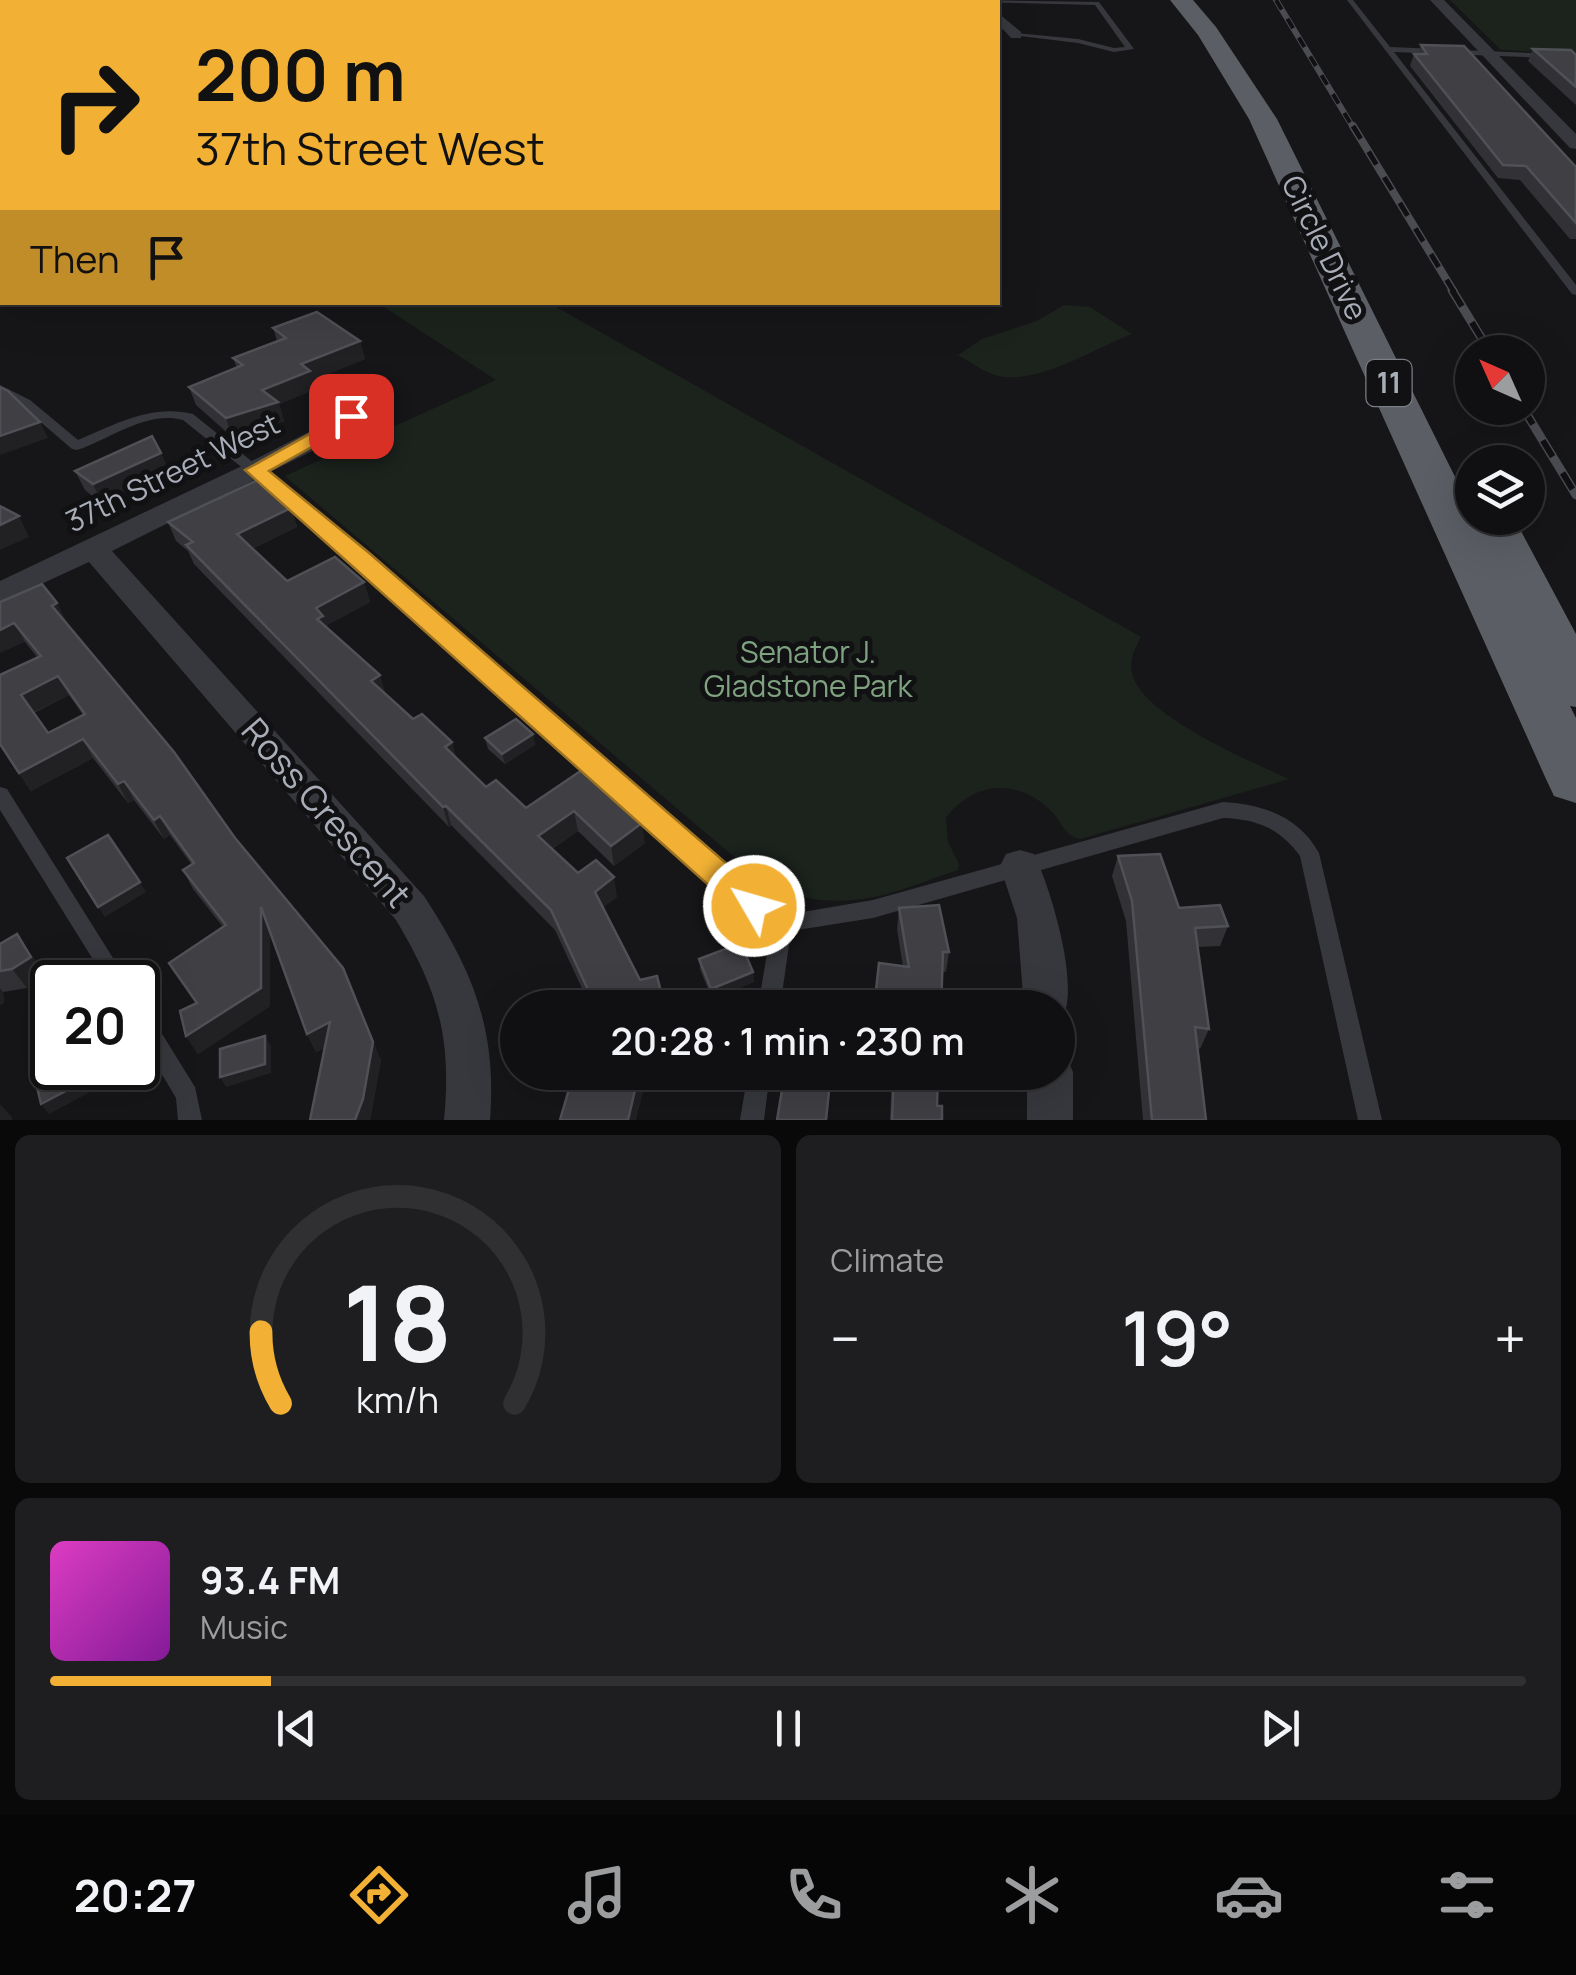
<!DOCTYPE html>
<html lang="en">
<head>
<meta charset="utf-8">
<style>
	body { margin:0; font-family:Manrope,sans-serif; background:#1e1e20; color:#f1f3f6; height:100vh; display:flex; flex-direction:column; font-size:38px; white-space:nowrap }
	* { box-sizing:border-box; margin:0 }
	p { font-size:32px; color:#9c9d9f }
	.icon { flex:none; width:55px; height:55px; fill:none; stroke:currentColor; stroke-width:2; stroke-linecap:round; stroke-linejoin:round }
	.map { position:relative; height:1120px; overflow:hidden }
	.drawer { display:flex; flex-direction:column; gap:15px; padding:15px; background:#09090a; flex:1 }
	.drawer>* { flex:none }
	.banner { position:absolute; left:0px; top:0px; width:1000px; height:305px; box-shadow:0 10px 40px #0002,0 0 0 2px #303032; background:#f2b134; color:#111; overflow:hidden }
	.needle { width:65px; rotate:315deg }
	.fabs { position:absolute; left:1455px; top:335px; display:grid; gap:20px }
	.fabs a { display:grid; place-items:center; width:90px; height:90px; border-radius:50%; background:#101012; box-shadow:0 10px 40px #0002,0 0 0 2px #303032; font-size:50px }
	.speed { position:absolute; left:30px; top:960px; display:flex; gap:20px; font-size:50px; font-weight:700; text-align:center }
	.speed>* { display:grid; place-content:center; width:130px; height:130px; border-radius:50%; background:#101012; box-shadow:0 10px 40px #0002,0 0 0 2px #303032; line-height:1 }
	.speed .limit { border:5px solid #111; border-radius:15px; background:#fff; color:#111 }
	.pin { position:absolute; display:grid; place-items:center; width:85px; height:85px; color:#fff; margin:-42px; border-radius:20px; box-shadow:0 5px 15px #0006 }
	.me { position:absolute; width:110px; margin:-55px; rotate:308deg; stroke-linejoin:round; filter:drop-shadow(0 0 8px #0008) }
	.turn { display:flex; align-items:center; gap:35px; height:210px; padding:0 30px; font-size:45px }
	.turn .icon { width:130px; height:130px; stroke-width:2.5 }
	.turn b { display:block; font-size:70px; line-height:85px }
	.then { display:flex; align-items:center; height:95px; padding:0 30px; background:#0003; gap:20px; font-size:38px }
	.big { font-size:75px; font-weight:600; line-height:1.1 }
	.drawer .card { flex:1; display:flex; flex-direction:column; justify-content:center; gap:15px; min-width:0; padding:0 35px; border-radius:15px; background:#1e1e20 }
	.drawer .dial { align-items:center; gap:0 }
	.dial svg { height:260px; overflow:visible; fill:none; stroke:#303032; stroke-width:7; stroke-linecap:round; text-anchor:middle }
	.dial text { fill:#f1f3f6; stroke:none }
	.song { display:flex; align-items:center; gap:30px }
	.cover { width:120px; height:120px; border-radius:15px; background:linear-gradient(135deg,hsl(310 70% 55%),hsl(290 70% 35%)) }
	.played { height:10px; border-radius:5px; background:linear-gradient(90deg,#f2b134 15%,#303032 15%) }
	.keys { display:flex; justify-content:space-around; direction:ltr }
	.heat { display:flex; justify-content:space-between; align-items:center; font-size:55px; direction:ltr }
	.drawer .tiles { flex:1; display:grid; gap:15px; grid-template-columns:1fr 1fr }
	.card:last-child { grid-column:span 2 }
	.trip { position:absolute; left:500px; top:990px; width:575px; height:100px; border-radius:50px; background:#101012; box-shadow:0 10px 40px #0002,0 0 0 2px #303032; font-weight:600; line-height:100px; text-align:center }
	.tabs { display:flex; height:160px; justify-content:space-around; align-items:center; background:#060607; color:#9c9d9f }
	.tabs .icon { width:70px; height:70px }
	.tabs .selected { color:#f2b134 }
	.tabs b { font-size:45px; color:#f1f3f6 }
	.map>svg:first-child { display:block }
</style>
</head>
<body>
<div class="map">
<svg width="1576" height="1120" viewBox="0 0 1576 1120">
	<rect width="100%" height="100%" fill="#161618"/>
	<g fill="#1c231d">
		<polygon points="1450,0 1576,0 1576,54 1501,50"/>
		<path d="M378,303h171l592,334c-6,12 -12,21 -9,36 8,42 120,89 157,106l-209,60c-15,-3 -18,-16 -27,-26 -33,-35 -79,-33 -107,5l2,24 11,22 -1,6c-71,25 -111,44 -186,19l-487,-413 211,-96z"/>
		<path d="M1064,305l26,2 42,27c-37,14 -100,55 -140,40 -11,-4 -23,-13 -34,-19l24,-16 55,-18z"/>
	</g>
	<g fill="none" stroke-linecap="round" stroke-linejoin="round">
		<g fill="#37383d" fill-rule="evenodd">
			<polygon points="978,0 1099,2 1134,49 1114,52 1078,43 1012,35 1016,33 1078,39 1114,48 1125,47 1095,5 979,2"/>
			<polygon points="1347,0 1353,0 1390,47 1576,55 1576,59 1394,52 1576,285 1576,295 1572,294"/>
			<path d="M0,385l30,15 48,40c38,-16 73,-36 115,-26l148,119 386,341 58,41 88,-15 350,-98c40,2 76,15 96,51l63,267h-24l-58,-264c-20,-28 -44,-37 -77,-38l-350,100 -82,13 -11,77h-22l13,-80 -58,-42 -382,-347 -148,-119c-37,-10 -72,19 -106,30l-5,-1 -50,-43 -22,-12z"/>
			<polygon points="0,787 7,789 128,982 107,982 0,810"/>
			<polygon points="138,1005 146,1008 195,1087 202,1120 178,1120 176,1098 138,1034"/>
			<polygon points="748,1072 770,1072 764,1120 740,1120"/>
		</g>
		<g fill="#37383d" fill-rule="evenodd">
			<polygon points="1430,0 1444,0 1576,134 1576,149 1570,148"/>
			<polygon points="998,13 1021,32 1021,38 1011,38 998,24"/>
			<path d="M370,394l9,3 4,5 -4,5 -39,30 -228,114 312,345c49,75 73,133 66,224h-46c8,-82 -6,-130 -48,-200l-307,-358 -89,41v-22l246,-117 76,-39z"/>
			<path d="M1020,850l14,4c16,32 51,144 24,170v-16h-34l-7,-90 -17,-52 6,-12z"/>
			<polygon points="1058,1053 1066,1056 1073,1072 1073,1120 1027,1120 1027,1072 1058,1072"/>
		</g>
		<polygon fill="#5b5e65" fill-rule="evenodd" points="1170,0 1193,0 1216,27 1277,119 1472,511 1472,518 1514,518 1576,634 1576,707 1570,706 1576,718 1576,803 1554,796 1546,779 1249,119 1198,35"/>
		<defs>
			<polyline id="rail-far2" points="1276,0 1354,129"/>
			<polyline id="rail-far1" points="1353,126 1454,292"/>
			<g id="rail">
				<polyline points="1452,290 1490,352"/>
				<polyline points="1523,408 1576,495"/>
			</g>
		</defs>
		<use href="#rail-far2" stroke="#4a4c52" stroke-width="6"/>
		<use href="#rail-far1" stroke="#4a4c52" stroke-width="8"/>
		<use href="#rail" stroke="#4a4c52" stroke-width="9"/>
		<use href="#rail-far2" stroke="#111113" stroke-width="4" stroke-dasharray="11" stroke-linecap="butt"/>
		<use href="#rail-far1" stroke="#111113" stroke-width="5" stroke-dasharray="15" stroke-linecap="butt"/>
		<use href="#rail" stroke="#111113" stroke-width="6" stroke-dasharray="19" stroke-linecap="butt"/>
	</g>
	<g fill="#323236" fill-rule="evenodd">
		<polygon points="1421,45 1576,167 1576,239 1570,239 1520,180 1498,178 1410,66 1414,54 1418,54"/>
		<polygon points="1533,49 1576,55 1576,105 1528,61"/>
		<polygon points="273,328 360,341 365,359 313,380 316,389 279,404 284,421 232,437 196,405 189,387 237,368 233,358 277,341"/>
		<polygon points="161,453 169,472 102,504 85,490 75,471"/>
		<polygon points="291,508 297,527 252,549 287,581 364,582 370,602 327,625 328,629 386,694 413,719 452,742 456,758 486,787 526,808 582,770 645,843 614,866 578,831 552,849 578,873 617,897 603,907 640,980 665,1008 591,1008 555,930 451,825 449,827 194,564 188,551 176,541 168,522"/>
		<path d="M0,602l67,20 -2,1 316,437 -11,60h-60l15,-72 -9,4 -9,-18 -37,-102v74l-72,48 -12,-18 10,-33 -27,-40 54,-36 -30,-38 -10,-19 9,-5 -22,-30 -6,4 -30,-39 -6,3 -35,-45 -62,33 -31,-46 37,-88 -12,-15zM69,695l14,20 -35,18 -14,-20z"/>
		<polygon points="533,734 535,745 505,764 488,749 485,738"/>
		<polygon points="1118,856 1179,908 1228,926 1220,946 1198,947 1209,1029 1200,1049 1198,1048 1206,1120 1143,1120 1126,921 1112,876"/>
		<polygon points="899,908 949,952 946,972 903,967 897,929"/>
		<polygon points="17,934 46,977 27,988 3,992 4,1003 0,1005 0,944"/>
		<polygon points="699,959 753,972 754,982 712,999 700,969"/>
		<polygon points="892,1072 938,1072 937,1106 942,1120 890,1120"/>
	</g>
	<g fill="#212124">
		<polygon points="360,341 365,359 313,380 316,389 279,404 284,421 232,437 226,418 262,390 301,364"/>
		<polygon points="40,422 48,438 0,455 0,436"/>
		<polygon points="161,453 169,472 102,504 93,484"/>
		<polygon points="291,508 297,527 244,553 237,534"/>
		<polygon points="19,516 29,537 0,550 0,525"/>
		<polygon points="364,582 370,602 327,625 330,635 317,619 316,608"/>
		<polygon points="57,603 67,622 61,624 52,606"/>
		<polygon points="14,623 25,642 0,653 0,630"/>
		<polygon points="380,675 386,695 371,681"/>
		<polygon points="58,676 69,695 32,713 21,695"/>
		<polygon points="533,734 535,745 505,764 502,754"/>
		<polygon points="83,739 93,758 31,791 19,773"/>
		<polygon points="452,742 457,762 445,747"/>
		<polygon points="124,781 134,800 128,803 118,784"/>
		<polygon points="446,806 451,825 449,827 443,807"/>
		<polygon points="574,811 578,831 542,855 538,836"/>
		<polygon points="160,816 170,835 164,839 154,820"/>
		<polygon points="642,823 645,843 614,866 611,846"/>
		<polygon points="614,877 617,897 598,911 595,892"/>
		<polygon points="140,882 146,892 105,917 98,907"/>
		<polygon points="261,907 270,926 270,1006 198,1054 186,1036"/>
		<polygon points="17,934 46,977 27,988 12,969"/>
		<polygon points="343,968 381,1060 370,1120 355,1120"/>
		<polygon points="753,972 754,982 712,999 711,989"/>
		<polygon points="0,988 3,992 4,1003 0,1005"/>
		<polygon points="330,1022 339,1041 316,1052 307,1034"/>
		<polygon points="265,1036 271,1046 271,1073 226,1087 220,1077"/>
		<polygon points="105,1068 110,1068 113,1080 49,1114 41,1104"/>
		<polygon points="639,1073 643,1092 636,1120 628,1120"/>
		<polygon points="0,1104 12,1117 12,1120 0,1120"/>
	</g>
	<g fill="#3f3f44" stroke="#4f5156" stroke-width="2.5" fill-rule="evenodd">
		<polygon points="1421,45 1464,46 1576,167 1576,223 1526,166 1503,165 1414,54 1427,54"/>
		<polygon points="1533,49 1571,50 1576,55 1576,87"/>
		<polygon points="317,312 360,341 301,364 310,371 262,390 278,402 226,418 189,387 243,365 233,358 286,338 273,328"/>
		<polygon points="0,387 8,391 40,422 0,436"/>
		<polygon points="152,436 161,453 93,484 75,471"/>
		<polygon points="258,480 291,508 237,534 287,581 335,557 364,582 316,608 323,616 317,619 380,675 371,681 413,719 422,714 452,742 445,747 486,787 496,780 526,808 582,770 642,823 611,846 574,811 538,836 578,873 596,860 614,877 595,892 640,980 657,976 664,1004 661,1008 592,1008 590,994 551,910 446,806 443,807 186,545 193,542 168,522"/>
		<polygon points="0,506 19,516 0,525"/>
		<path d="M42,584l15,19 -5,3 122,146 61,86 108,130 30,74 -10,57 -8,21h-45l20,-98 -23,12 -46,-127v81l-75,48 -6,-25 17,-8 -28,-40 57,-38 -43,-55 11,-7 -34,-47 -6,4 -30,-39 -6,3 -35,-45 -64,34 -19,-29v-69l41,-19 -27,-33 -14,7v-28zM58,676l27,38 -37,19 -27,-38z"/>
		<polygon points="516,719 533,734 502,754 485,738"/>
		<polygon points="108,835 140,882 98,907 67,858"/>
		<polygon points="1160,854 1179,908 1220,905 1228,926 1195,928 1209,1029 1195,1027 1206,1120 1152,1120 1132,901 1118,856"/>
		<polygon points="939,905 949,952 943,952 941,1008 874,1008 879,963 909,967 899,908"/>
		<polygon points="17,934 31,957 12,969 0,971 0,944"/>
		<polygon points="741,943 753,972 711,989 699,959"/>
		<polygon points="52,1009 52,1068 105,1068 106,1070 41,1104 32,1066 41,1061 31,1020"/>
		<polygon points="265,1036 265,1064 220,1077 220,1049"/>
		<polygon points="574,1072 639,1073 628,1120 560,1120"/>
		<polygon points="785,1072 831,1072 826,1120 777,1120"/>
		<polygon points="894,1072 938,1072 937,1106 942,1106 942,1120 892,1120"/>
	</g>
	<polygon fill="#f2b134" stroke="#9d7322" stroke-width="2.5" points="351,411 361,416 358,421 269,471 368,552 765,897 770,906 765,916 754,920 743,916 245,470"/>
	<g text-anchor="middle" stroke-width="10" stroke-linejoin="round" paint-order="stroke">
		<rect fill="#111113" stroke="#7b7e86" stroke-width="2.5" x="1366.5" y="360" width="45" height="46" rx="8"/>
		<g font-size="28" font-weight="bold" fill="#a8adb8">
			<text x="1389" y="393">11</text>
		</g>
		<g font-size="30" fill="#a8adb8" stroke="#111113">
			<text transform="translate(1324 248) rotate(64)" y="10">Circle Drive</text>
			<text transform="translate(173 473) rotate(-26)" y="10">37th Street West</text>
		</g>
		<g font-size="30" fill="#7fa381" stroke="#111113">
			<text x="808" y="663">Senator J.<tspan x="808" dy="34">Gladstone Park</tspan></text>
		</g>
		<g font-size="35" fill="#a8adb8" stroke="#111113">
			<text transform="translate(326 813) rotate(49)" y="12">Ross Crescent</text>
		</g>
	</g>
</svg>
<div class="fabs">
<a><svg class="needle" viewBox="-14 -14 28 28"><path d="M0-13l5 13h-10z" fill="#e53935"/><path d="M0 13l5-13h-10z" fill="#9c9d9f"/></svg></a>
<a><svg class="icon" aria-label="layers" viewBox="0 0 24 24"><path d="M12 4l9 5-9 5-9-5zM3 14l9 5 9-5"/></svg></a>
</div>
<div class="speed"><div class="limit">20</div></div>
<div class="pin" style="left:351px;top:416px;background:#d93025"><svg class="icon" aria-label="arrive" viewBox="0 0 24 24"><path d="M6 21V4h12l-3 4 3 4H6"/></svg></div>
<svg class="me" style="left:754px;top:906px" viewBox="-20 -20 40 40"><circle r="17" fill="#f2b134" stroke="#fff" stroke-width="3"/><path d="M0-11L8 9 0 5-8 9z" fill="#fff"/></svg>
<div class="trip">20:28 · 1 min · 230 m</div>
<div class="banner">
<div class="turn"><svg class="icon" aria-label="right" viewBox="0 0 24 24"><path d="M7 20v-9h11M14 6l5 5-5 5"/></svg><div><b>200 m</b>37th Street West</div></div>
<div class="then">Then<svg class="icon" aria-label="arrive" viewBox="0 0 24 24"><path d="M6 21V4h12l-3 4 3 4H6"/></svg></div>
</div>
</div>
<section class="drawer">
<div class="tiles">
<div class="card dial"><svg viewBox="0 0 100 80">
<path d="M14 69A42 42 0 1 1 86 69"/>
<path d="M14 69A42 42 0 0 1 8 47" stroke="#f2b134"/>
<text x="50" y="56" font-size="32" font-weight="700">18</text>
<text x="50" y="72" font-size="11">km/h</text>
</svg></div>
<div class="card"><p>Climate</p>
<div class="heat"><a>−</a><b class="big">19°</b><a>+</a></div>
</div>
<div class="card">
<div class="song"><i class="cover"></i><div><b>93.4 FM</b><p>Music</p></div></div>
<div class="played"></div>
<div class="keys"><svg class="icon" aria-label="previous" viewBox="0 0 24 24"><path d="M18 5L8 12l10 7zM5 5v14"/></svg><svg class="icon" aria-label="pause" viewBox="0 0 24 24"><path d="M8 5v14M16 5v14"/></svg><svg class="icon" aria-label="next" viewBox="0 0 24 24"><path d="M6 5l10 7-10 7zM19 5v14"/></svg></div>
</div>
</div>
</section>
<nav class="tabs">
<b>20:27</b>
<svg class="icon selected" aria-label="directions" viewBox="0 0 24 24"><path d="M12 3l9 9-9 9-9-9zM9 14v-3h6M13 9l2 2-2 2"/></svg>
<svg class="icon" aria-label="music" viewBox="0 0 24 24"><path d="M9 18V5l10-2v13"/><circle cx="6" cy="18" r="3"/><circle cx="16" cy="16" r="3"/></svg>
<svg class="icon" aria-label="phone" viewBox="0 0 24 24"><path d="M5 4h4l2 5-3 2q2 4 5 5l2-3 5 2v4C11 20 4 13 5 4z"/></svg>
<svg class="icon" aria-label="climate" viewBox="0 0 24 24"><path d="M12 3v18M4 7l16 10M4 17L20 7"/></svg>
<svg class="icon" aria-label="car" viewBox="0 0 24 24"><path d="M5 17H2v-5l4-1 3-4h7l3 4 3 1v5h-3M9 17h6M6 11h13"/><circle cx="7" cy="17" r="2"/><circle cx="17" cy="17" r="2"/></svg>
<svg class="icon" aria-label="filters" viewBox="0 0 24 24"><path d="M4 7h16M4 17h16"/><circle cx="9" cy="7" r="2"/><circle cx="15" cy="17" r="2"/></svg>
</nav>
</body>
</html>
